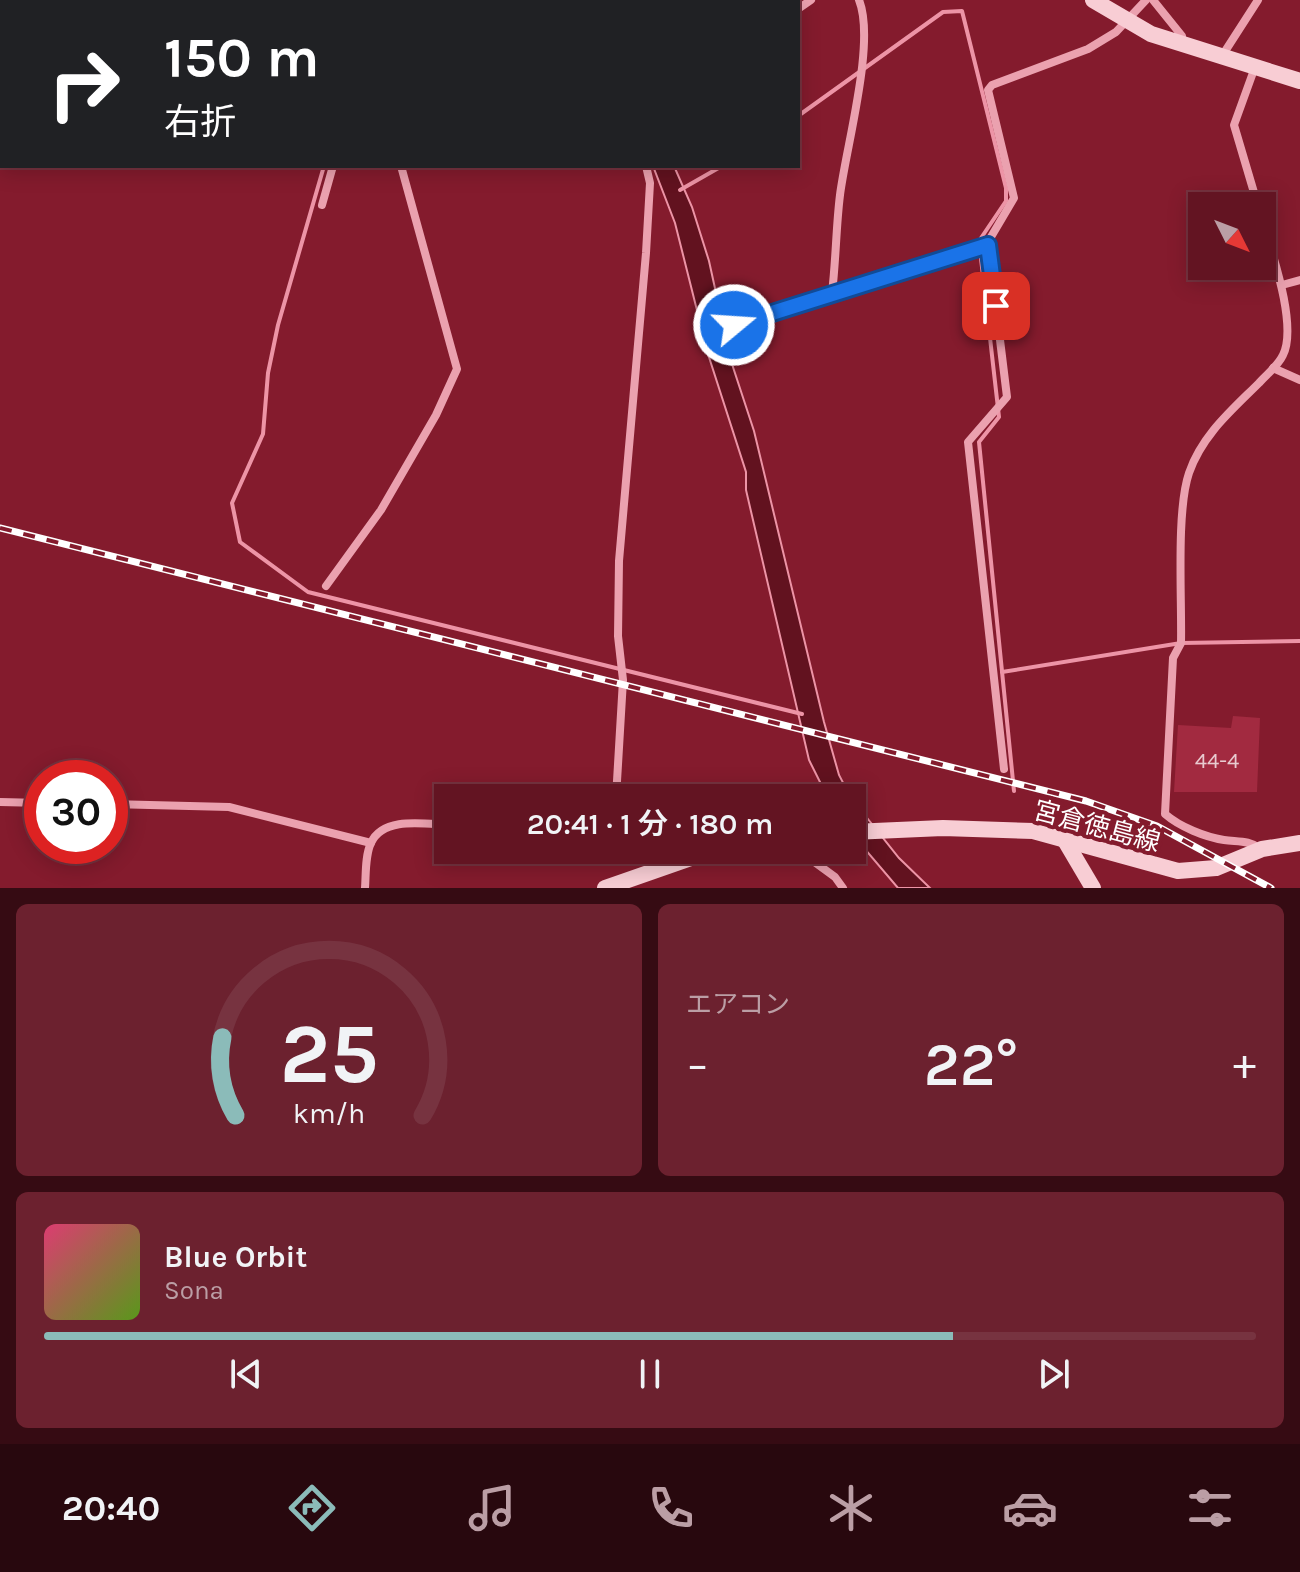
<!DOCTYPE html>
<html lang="ja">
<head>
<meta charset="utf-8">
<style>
	body { margin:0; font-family:Karla,"Noto Sans JP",sans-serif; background:#6c212f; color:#f1f3f6; height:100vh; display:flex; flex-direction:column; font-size:30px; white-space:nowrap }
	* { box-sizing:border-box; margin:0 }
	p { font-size:26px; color:#bb9ea5 }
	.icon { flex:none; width:44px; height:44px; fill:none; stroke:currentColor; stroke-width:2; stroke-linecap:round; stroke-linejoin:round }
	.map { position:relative; height:888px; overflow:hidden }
	.side { display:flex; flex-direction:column; gap:16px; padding:16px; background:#360b13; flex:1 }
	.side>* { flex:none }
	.top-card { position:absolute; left:0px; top:0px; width:800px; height:168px; box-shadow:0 4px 20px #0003,0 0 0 2px #773340; background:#202124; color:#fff; overflow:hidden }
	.needle { width:52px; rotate:132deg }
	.fabs { position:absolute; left:1188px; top:192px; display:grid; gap:16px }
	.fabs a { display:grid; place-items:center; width:88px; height:88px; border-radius:0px; background:#631422; box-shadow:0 4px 20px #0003,0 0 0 2px #773340; font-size:40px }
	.speed { position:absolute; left:24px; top:760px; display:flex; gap:16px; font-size:40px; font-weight:700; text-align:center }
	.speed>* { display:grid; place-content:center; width:104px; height:104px; border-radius:50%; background:#631422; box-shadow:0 4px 20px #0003,0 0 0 2px #773340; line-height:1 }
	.speed .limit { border:12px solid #d22; background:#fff; color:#111 }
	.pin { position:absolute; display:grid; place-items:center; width:68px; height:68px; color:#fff; margin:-34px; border-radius:16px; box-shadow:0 4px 12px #0006 }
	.me { position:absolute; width:88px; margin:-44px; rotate:72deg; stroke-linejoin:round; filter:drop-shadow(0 0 6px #0008) }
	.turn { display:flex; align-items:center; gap:28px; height:168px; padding:0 32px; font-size:36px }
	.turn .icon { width:104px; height:104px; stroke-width:2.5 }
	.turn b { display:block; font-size:56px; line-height:68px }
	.big { font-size:60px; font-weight:600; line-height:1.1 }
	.side .card { flex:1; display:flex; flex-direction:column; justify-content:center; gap:12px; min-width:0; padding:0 28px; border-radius:12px; background:#6c212f }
	.side .dial { align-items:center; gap:0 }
	.dial svg { height:208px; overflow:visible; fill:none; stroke:#773340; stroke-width:7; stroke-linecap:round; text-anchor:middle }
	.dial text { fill:#f1f3f6; stroke:none }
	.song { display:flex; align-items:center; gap:24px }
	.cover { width:96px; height:96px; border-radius:12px; background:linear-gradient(135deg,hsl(340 70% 55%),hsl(90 70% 35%)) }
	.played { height:8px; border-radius:4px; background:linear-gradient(90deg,#8bbbb9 75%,#773340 75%) }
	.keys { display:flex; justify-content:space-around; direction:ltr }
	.heat { display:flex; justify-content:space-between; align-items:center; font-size:44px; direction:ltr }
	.side .tiles { flex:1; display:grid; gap:16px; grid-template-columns:1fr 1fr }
	.card:last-child { grid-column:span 2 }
	.trip { position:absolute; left:434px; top:784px; width:432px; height:80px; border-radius:0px; background:#631422; box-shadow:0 4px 20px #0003,0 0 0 2px #773340; font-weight:600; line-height:80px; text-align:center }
	.tabs { display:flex; height:128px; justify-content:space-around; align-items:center; background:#28080e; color:#bb9ea5 }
	.tabs .icon { width:56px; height:56px }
	.tabs .current { color:#8bbbb9 }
	.tabs b { font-size:36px; color:#f1f3f6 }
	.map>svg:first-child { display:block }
</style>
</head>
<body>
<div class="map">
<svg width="1300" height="888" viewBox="0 0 1300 888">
	<rect width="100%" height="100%" fill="#841b2d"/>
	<g fill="#62121f" stroke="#ed94a6" stroke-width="2">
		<polygon points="653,166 674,166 692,207 709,261 731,361 754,431 824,722 839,775 851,798 828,798 809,760 746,490 746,472 708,354 675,223"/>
		<polygon points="852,799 899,858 930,888 898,888 852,834"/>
	</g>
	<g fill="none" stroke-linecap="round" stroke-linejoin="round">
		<g stroke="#ed94a6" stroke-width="4">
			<polyline points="660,2 664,0"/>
			<polyline points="0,15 2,17"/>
			<polyline points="798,116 943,12 962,11 1006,188 1006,201 979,241 999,417 979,442 1014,791"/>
			<polyline points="324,166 278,325 268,373 263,434 232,503 240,542 308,592 802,714"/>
			<polyline points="680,190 722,166"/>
			<polyline points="1002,672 1181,643 1300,641"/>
		</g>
	</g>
	<polygon fill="#a22a40" points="1233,716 1260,718 1257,792 1174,792 1178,725 1231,728"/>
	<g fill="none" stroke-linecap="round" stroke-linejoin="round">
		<g stroke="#eba1af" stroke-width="8">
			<polyline points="349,0 350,2"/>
			<polyline points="1153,0 1182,36 1183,45"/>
			<polyline points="0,6 2,8"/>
			<polyline points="798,9 811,0"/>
			<polyline points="1222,56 1258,0"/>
			<polyline points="1255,67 1234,125 1258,206"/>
			<polyline points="322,205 333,166"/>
			<polyline points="1282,285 1300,280"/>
			<path d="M832,293c4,-33 4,-66 8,-98 6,-48 36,-153 19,-195"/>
			<polyline points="734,325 988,245"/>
			<polyline points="1273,368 1300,380"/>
			<polyline points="326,586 381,510 436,415 457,369 401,166"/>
			<polyline points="1004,769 968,442 1007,397 988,242 1014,198 988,90 992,85 1088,49 1116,32 1146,0"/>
			<polyline points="616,798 623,680 618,636 619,561 646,253 650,183 646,166"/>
			<polyline points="0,802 42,803"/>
			<polyline points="110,804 229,807 371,843"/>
			<path d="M1261,849c-12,-9 -23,-7 -37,-9 -19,-3 -44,-13 -59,-26l8,-156 8,-15c1,-44 -5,-132 8,-170 13,-38 43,-63 70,-90 8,-9 19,-17 24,-28 15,-30 -12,-105 -21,-136"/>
			<polyline points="798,850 835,877 843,888"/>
			<path d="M365,888c1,-13 0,-33 6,-45 12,-27 54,-19 77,-18"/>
		</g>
		<g stroke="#f8cdd4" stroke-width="16">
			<polyline points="1093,0 1151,34 1300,81"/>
			<polyline points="852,832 943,828 1033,831 1178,871 1216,868 1262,849 1300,843"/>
			<polyline points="1064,839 1093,888"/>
			<polyline points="605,888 714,850"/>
		</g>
		<defs>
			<polyline id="rail" points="0,528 1086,801 1157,826 1271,888"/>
		</defs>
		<use href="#rail" stroke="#fff" stroke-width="7"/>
		<use href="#rail" stroke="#841b2d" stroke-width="4" stroke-dasharray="12" stroke-linecap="butt"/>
	</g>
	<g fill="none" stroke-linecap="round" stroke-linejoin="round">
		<defs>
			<polyline id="route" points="734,325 988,245 996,306"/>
		</defs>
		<use href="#route" stroke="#114b97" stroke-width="20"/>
		<use href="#route" stroke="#1a73e8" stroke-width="14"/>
	</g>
	<g text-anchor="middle" stroke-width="8" stroke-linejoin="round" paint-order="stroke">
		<g font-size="22" fill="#e8cacf">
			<text x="1217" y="768">44-4</text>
		</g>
		<g font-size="26" fill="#fff" stroke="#841b2d">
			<text transform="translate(1097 826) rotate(15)" y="9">宮倉徳島線</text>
		</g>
	</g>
</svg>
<div class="fabs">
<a><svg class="needle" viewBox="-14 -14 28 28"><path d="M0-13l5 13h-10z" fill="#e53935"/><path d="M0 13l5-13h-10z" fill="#bb9ea5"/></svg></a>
</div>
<div class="speed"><div class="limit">30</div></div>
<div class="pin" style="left:996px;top:306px;background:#d93025"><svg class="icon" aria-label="arrive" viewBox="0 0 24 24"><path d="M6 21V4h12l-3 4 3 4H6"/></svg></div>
<svg class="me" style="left:734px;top:325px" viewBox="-20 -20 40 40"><circle r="17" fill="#1a73e8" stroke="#fff" stroke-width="3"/><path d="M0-11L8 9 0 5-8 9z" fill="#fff"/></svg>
<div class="trip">20:41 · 1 分 · 180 m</div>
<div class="top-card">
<div class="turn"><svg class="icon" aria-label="right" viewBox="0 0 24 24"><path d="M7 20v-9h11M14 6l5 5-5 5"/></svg><div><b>150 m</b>右折</div></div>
</div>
</div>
<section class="side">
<div class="tiles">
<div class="card dial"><svg viewBox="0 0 100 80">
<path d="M14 69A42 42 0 1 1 86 69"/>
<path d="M14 69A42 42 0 0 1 9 39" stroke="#8bbbb9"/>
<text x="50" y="56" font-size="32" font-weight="700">25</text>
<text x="50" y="72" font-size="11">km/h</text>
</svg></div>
<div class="card"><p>エアコン</p>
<div class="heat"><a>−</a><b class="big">22°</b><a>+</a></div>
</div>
<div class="card">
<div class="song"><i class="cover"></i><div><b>Blue Orbit</b><p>Sona</p></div></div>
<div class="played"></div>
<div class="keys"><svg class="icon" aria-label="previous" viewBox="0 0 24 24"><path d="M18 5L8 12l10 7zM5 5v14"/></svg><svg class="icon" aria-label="pause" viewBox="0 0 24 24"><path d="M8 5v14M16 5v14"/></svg><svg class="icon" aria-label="next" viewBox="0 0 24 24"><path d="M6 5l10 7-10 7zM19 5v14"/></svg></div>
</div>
</div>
</section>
<nav class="tabs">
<b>20:40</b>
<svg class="icon current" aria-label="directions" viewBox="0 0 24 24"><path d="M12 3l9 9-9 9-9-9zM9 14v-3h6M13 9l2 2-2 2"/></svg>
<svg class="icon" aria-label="music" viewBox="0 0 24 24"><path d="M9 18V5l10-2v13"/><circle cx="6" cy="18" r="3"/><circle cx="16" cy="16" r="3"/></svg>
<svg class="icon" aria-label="phone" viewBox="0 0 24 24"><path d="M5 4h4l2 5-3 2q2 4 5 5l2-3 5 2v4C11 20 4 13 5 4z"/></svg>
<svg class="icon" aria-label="climate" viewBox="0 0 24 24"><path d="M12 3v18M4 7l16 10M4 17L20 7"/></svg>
<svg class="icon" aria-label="car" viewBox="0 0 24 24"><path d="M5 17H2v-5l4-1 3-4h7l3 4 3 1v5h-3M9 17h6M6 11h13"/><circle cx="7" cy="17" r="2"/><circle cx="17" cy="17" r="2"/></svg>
<svg class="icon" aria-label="filters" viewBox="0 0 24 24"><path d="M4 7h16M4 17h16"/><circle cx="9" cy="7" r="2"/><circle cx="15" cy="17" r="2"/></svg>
</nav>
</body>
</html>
